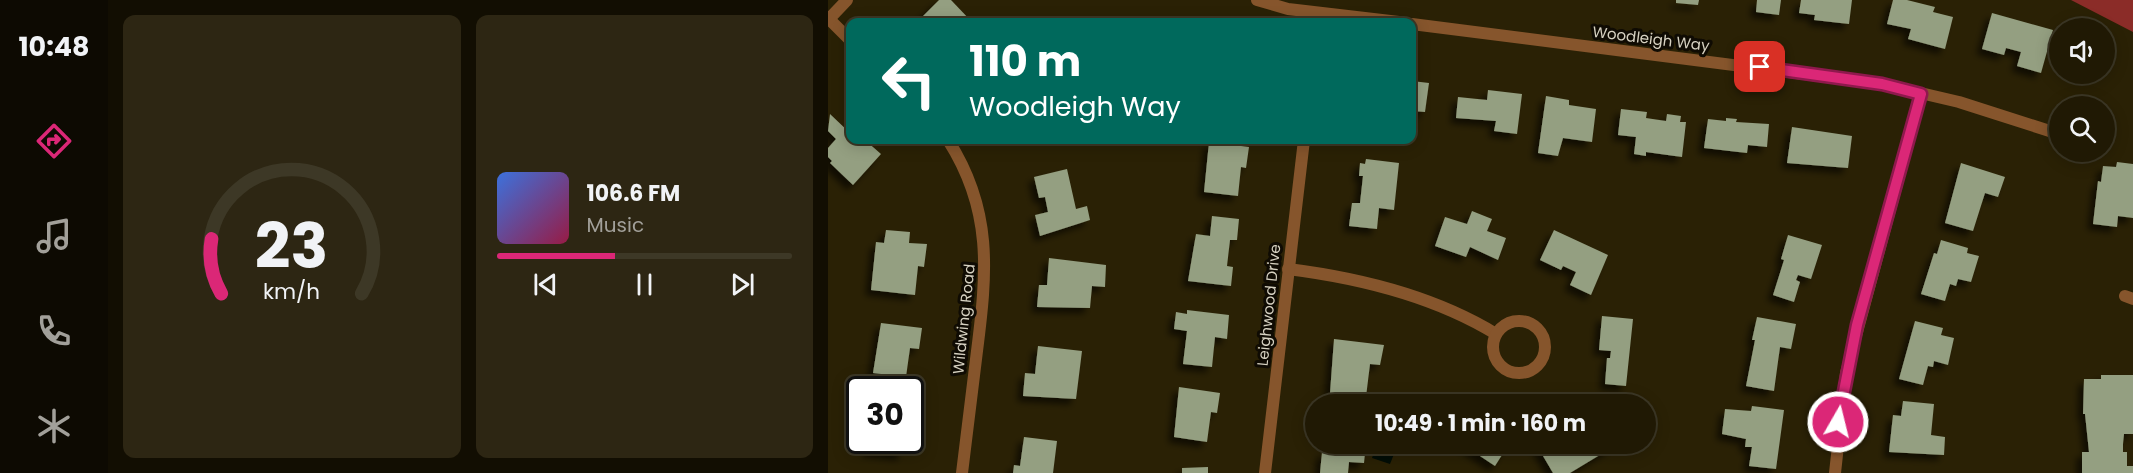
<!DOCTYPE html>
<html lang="en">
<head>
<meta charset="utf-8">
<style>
	body { margin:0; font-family:Poppins,sans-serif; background:#2d2613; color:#f1f3f6; height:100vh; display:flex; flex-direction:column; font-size:22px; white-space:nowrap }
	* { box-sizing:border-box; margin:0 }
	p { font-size:20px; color:#a2a09a }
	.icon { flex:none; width:33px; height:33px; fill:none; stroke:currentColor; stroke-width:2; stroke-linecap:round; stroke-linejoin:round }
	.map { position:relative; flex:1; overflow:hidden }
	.sheet { display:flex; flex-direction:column; gap:15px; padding:15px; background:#120e02; width:720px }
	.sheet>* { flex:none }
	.guide { position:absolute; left:18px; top:18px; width:570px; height:126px; border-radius:12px; box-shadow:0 3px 15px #0003,0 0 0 2px #3d3826; background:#00695c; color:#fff; overflow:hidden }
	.buttons { position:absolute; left:1221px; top:18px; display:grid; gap:12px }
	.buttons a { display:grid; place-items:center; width:66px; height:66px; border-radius:50%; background:#201904; box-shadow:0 3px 15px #0003,0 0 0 2px #3d3826; font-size:30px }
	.speed { position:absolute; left:18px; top:376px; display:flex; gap:12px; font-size:30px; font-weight:700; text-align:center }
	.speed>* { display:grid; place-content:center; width:78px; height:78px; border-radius:50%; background:#201904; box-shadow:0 3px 15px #0003,0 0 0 2px #3d3826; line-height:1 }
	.speed .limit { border:3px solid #111; border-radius:9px; background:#fff; color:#111 }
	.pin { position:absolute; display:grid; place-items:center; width:51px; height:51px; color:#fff; margin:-26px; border-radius:12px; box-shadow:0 3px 9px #0006 }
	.me { position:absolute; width:66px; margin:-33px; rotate:8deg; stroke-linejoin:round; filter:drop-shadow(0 0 4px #0008) }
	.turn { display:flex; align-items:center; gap:21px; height:126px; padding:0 24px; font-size:27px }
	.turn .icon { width:78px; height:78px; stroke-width:2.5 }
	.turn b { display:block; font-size:42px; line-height:51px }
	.sheet .card { flex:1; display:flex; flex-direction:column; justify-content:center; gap:9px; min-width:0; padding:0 21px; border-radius:12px; background:#2d2613 }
	.sheet .dial { align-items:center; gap:0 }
	.dial svg { height:156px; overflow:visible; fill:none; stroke:#3d3826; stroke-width:7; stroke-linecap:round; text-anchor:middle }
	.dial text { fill:#f1f3f6; stroke:none }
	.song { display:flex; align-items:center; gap:18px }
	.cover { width:72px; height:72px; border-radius:9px; background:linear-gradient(135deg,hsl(220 70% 55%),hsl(340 70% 35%)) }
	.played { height:6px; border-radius:3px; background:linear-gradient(90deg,#db2777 40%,#3d3826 40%) }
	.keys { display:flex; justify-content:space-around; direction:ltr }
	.sheet .tiles { flex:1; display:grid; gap:15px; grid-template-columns:repeat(2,1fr) }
	.trip { position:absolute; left:477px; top:394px; width:351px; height:60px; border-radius:30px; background:#201904; box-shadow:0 3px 15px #0003,0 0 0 2px #3d3826; font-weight:700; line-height:60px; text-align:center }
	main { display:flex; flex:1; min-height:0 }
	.tab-bar { display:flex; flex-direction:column; width:108px; justify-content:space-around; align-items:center; background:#0d0a02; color:#a2a09a }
	.tab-bar .icon { width:42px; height:42px }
	.tab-bar .current { color:#db2777 }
	.tab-bar b { font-size:27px; color:#f1f3f6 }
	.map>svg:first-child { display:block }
</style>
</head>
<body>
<main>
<nav class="tab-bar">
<b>10:48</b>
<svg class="icon current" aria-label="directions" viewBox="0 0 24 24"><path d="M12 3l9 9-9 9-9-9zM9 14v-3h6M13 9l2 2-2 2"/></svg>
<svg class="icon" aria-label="music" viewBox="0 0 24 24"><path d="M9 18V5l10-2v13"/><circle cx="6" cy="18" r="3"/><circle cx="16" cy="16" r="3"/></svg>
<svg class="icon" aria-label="phone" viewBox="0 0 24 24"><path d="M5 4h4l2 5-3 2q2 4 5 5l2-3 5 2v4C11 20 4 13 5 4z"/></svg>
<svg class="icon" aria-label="climate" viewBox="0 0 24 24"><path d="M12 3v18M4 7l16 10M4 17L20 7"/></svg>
</nav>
<section class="sheet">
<div class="tiles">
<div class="card dial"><svg viewBox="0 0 100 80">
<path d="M14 69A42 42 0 1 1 86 69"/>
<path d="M14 69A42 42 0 0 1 9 41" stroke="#db2777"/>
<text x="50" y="56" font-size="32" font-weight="700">23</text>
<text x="50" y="72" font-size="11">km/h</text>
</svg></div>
<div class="card">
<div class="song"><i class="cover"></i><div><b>106.6 FM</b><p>Music</p></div></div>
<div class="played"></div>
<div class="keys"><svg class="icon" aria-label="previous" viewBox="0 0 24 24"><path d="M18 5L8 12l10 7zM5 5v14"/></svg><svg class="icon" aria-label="pause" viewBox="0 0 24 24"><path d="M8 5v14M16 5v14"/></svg><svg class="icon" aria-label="next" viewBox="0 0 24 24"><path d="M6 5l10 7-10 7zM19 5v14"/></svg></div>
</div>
</div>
</section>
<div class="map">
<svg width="1305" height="473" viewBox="0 0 1305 473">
	<defs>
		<filter id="shadow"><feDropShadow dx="-5.5" dy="5.5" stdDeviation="3" flood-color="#0009"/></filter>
	</defs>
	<rect width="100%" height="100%" fill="#2a2105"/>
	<polygon fill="#8b2c28" points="1243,0 1305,0 1305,32"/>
	<polygon fill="#020d06" points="549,444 570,444 562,464 544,458"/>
	<g fill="#949f81" filter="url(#shadow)">
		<polygon points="111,0 123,0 144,22 89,22"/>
		<polygon points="848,0 871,0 870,5 848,3"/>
		<polygon points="929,0 953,0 951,15 928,12"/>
		<polygon points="973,0 1024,0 1021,24 986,20 987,15 971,13"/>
		<polygon points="1065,0 1079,0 1107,7 1105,12 1125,17 1117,49 1080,39 1083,29 1059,24"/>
		<polygon points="1164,13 1225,30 1213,73 1189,66 1193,52 1178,48 1176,55 1154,49"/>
		<polygon points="584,81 601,83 597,112 584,111"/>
		<polygon points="660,90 694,94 689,134 666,131 668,121 628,118 630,97 659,100"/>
		<polygon points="718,96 741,100 741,105 768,109 764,142 735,138 730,156 710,153"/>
		<polygon points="793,109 819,112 818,118 838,121 839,114 853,116 852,122 858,122 854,157 818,152 818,156 806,154 808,137 790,135"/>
		<polygon points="2,114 22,133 22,140 37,140 53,154 25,185 2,163 4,161 0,157 0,148 8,139 0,131"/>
		<polygon points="898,118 909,119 908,122 941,124 939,147 920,145 919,153 876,148 880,119 898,121"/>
		<polygon points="964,127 1024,136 1020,168 959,163"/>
		<polygon points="381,142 421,147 418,168 413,167 410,196 376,192"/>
		<polygon points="538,159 571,163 566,210 551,208 549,229 521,226 524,203 532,203 535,176 531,176 532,163 537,164"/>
		<polygon points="1289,162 1305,164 1305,218 1290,216 1289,227 1265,224 1270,181 1273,182 1275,166 1288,167"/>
		<polygon points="1133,163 1177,177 1170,197 1157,193 1145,231 1117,223"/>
		<polygon points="239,169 248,209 259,206 262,220 212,236 207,215 220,212 217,197 211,198 206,177"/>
		<polygon points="644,211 664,219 659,231 678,238 670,260 642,247 638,257 607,246 617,217 639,224"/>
		<polygon points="384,216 411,219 409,240 402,240 399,266 405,267 403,286 360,281 368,234 382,236"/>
		<polygon points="58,230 82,232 81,243 99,244 96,267 90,266 87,295 43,290 48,242 56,243"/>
		<polygon points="726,230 780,255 763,295 742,285 748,272 735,266 733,270 712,260"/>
		<polygon points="960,235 994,245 983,279 970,275 968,280 972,282 966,302 945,295 956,260 953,259"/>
		<polygon points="1113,240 1140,248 1139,253 1151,256 1143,282 1130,279 1128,286 1122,284 1117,301 1093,294 1106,253 1109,254"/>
		<polygon points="221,258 278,265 277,287 264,286 262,308 209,307 211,285 219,285"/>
		<polygon points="359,310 401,315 399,339 387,337 384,367 355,364 359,331 346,329 348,312 359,314"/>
		<polygon points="774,316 805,319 798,386 777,384 779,358 782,358 783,351 771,350"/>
		<polygon points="929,317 968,324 963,349 952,347 946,391 918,386 927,340 924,340"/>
		<polygon points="1087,321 1115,328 1113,335 1126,338 1120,365 1106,361 1105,367 1100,366 1095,385 1071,379"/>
		<polygon points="53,323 94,328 91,349 82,348 78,377 45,373"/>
		<polygon points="506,339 556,345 552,365 542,364 538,397 502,393"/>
		<polygon points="210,346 254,351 248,399 195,396 197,373 207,374"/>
		<polygon points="1273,375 1305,375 1305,434 1296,434 1295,444 1295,452 1299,452 1299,466 1305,466 1305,473 1254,473 1254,452 1261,452 1257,414 1255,414 1256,379 1273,379"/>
		<polygon points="351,387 392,393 389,413 383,412 379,442 346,437"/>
		<polygon points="1075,401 1106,404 1103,435 1117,437 1116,455 1061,452 1065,415 1073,416"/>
		<polygon points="924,406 956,410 948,469 921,466 924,447 917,447 918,439 894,434 897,409 923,411"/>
		<polygon points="196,437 229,441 225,473 185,473 186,465 192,466"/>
		<polygon points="41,441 76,441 75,455 40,451"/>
		<polygon points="503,444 538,444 536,463 521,462 520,473 492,473 494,452 502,453"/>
		<polygon points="634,444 681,444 667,466"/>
		<polygon points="708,444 783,444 785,447 742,473 725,473"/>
		<polygon points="380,467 380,473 354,473 354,468"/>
	</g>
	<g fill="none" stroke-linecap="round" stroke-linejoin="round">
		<g stroke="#86552c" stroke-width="12">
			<polyline points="429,0 460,9 571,22"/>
			<polyline points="0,18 22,40"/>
			<polyline points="0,20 19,0"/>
			<polyline points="584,24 1054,84 1131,102 1231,134"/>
			<path d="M120,140c45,70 39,132 29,211 -5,40 -10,81 -15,122"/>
			<path d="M460,269c72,9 146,27 208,65"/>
			<polyline points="1297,296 1305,299"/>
			<circle cx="691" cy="347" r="26"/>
			<polyline points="437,473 476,140"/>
			<polyline points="1007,473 1018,373 1093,95"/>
		</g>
	</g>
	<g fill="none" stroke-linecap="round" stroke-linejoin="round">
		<defs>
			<polyline id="route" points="932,67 1054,84 1093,94 1029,325 1010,422"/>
		</defs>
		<use href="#route" stroke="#8e194d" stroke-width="15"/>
		<use href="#route" stroke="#db2777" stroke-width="10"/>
	</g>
	<g text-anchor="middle" stroke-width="6" stroke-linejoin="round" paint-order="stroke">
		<g font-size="15" fill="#d6d1c1" stroke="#0f0b03">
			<text transform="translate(823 39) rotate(7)" y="5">Woodleigh Way</text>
			<text transform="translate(441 305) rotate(-84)" y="5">Leighwood Drive</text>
			<text transform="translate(136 319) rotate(-84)" y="5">Wildwing Road</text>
		</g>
	</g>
</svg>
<div class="buttons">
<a><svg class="icon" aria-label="sound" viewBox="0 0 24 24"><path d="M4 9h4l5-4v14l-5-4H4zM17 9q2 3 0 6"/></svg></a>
<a><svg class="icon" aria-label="search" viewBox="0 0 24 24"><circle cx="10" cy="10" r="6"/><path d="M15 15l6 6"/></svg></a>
</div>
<div class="speed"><div class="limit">30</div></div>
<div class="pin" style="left:932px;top:67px;background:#d93025"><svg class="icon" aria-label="arrive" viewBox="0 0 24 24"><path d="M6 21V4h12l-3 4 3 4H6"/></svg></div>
<svg class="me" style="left:1010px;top:422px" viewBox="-20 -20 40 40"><circle r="17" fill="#db2777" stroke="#fff" stroke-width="3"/><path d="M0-11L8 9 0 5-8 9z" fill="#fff"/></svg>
<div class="trip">10:49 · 1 min · 160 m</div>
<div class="guide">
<div class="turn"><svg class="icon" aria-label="left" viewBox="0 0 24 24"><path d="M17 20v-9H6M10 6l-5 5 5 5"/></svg><div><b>110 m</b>Woodleigh Way</div></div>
</div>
</div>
</main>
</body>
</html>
